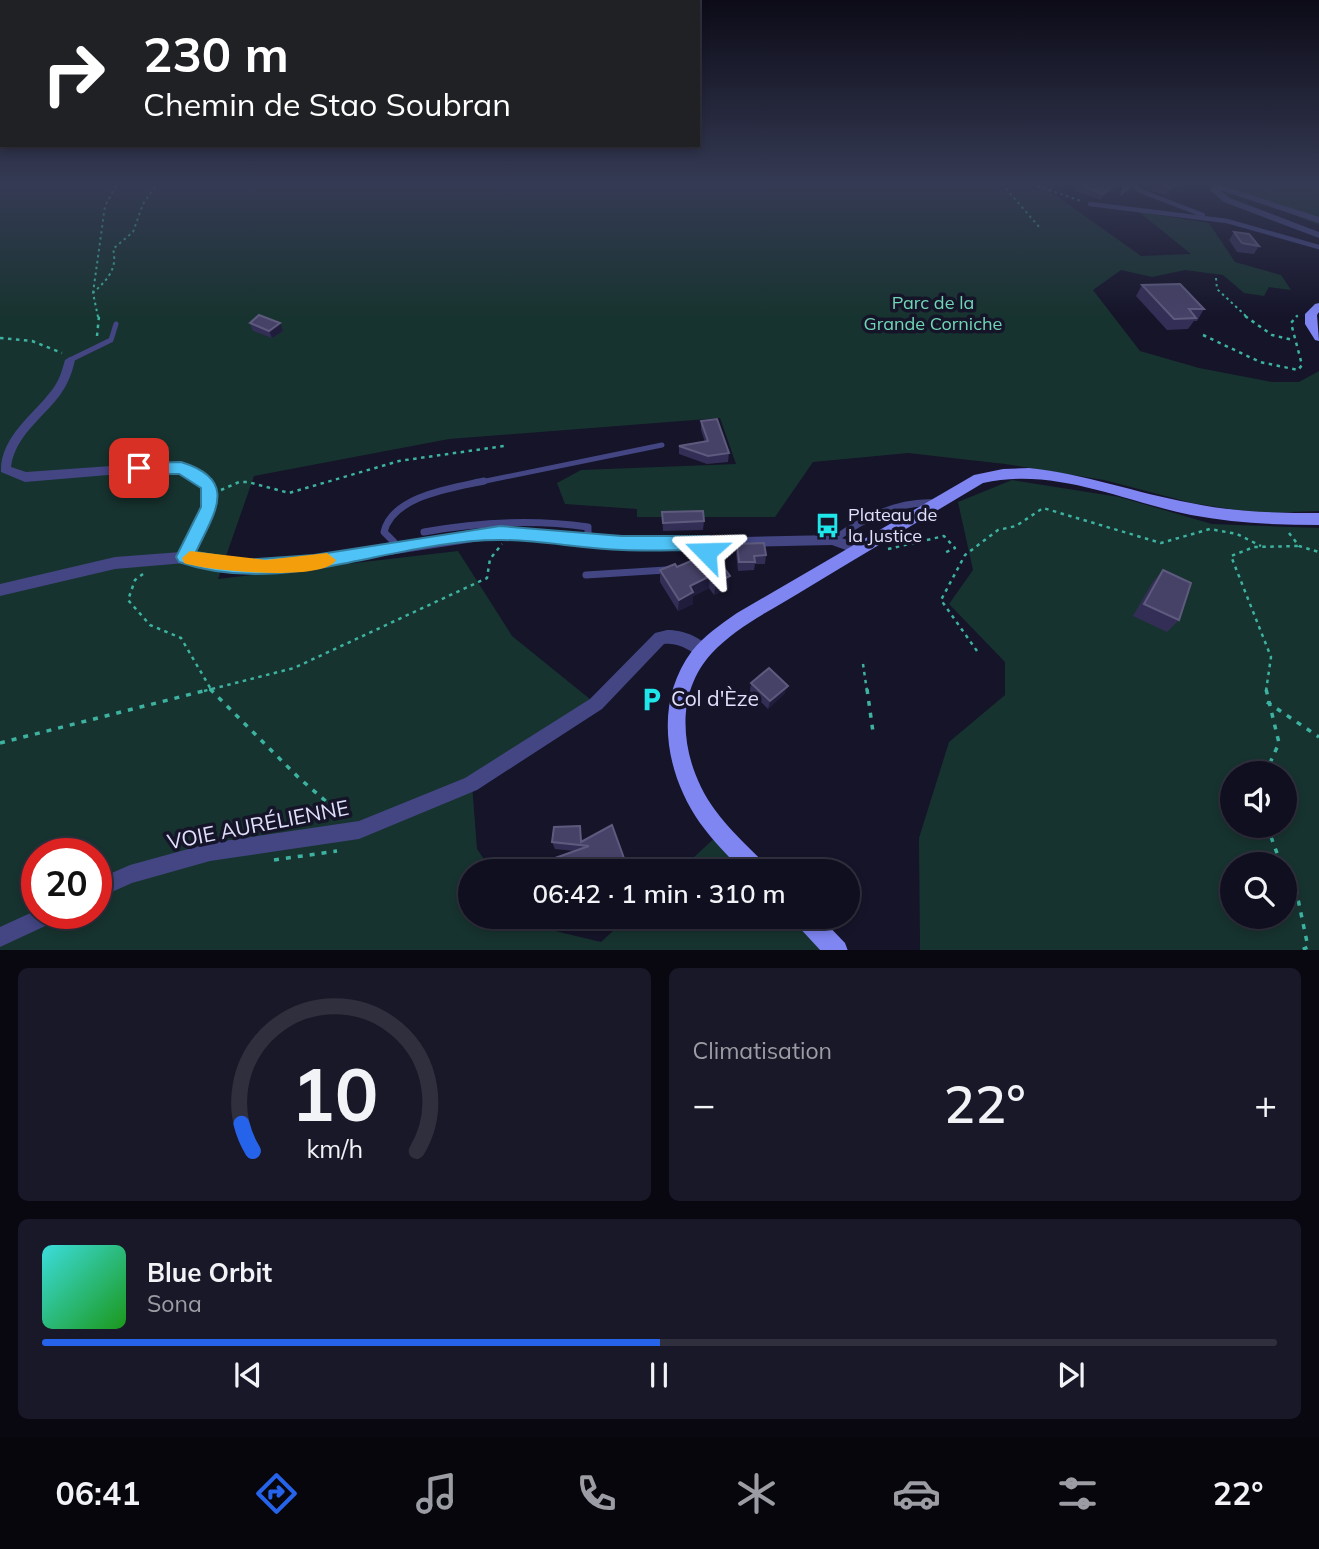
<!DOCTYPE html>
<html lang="fr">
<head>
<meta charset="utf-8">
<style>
	body { margin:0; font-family:Mulish,sans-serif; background:#191828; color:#f1f3f6; height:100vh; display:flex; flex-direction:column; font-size:26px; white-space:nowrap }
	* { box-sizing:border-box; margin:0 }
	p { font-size:23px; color:#9c9ca4 }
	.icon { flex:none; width:38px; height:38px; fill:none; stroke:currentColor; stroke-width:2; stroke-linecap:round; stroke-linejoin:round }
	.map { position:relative; height:950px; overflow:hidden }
	.side { display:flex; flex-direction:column; gap:18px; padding:18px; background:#090811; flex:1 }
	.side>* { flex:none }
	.hud { position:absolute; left:0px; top:0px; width:700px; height:147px; box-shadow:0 4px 10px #0003,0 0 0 2px #302f3d; background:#202124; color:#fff; overflow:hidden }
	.fabs { position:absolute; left:1220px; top:761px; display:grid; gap:14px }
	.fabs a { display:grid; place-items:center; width:77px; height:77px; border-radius:50%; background:#100f1f; box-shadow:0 4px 10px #0003,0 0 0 2px #302f3d; font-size:35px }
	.speed { position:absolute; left:21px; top:838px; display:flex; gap:14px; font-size:35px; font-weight:700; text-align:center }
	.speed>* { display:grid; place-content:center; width:91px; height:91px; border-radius:50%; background:#100f1f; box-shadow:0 4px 10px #0003,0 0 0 2px #302f3d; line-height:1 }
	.speed .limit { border:10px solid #d22; background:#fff; color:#111 }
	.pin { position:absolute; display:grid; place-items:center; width:60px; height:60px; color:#fff; margin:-30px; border-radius:14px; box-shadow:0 4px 10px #0006 }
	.me { position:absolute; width:77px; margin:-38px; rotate:292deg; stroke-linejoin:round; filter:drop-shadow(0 0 5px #0008) }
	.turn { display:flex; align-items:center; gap:24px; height:147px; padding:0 28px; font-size:32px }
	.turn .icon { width:91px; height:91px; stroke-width:2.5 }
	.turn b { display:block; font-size:49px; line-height:60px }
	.big { font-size:52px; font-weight:600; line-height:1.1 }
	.side .widget { flex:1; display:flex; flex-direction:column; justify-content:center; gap:10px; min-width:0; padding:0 24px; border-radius:10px; background:#191828 }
	.side .dial { align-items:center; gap:0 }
	.dial svg { height:182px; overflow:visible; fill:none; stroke:#302f3d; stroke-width:7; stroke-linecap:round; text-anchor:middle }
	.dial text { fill:#f1f3f6; stroke:none }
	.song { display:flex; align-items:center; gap:21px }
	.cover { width:84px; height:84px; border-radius:10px; background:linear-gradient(135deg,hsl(180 70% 55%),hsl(120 70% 35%)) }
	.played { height:7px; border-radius:4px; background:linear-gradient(90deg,#2563eb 50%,#302f3d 50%) }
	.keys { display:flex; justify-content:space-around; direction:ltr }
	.heat { display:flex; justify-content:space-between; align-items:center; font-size:38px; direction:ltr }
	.side .tiles { flex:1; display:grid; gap:18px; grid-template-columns:1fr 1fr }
	.widget:last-child { grid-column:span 2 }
	.trip { position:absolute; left:458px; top:859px; width:402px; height:70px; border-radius:35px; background:#100f1f; box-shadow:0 4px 10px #0003,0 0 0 2px #302f3d; font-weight:600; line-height:70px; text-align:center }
	.menu { display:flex; height:112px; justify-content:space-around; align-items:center; background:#06060c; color:#9c9ca4 }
	.menu .icon { width:49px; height:49px }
	.menu .current { color:#2563eb }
	.menu b { font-size:32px; color:#f1f3f6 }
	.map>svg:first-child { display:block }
</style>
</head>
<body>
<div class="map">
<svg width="1319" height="951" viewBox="0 0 1319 951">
	<rect width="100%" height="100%" fill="#151429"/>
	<g fill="#17332f" fill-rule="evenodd">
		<path d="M0,184h1058l-8,7 91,65 50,-2 -52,-42 70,11 26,39 46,13 10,15 -22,-3 -5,9 -20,-3 -21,-18 -38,-5 -33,7 -31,-7 -28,20 47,61 59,17 73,14h27l20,-11v140l-53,2 -36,-4 -38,-6 -88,-23 -99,-16 -97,-11 -95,9 -38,55h-138v-8l-72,-5 -8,-21 24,-13 155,-6 -16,-46 -271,21 -195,37 -36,103 240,-28 54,85 84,68 -124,80 5,65 15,22 -21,1v45h51l4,7 75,18 27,-25h177l32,33 -837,1zM37,854h59v60h-59z"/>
		<polygon points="1218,184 1319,184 1319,225"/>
		<path d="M1012,480l107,17 93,27 107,4v422h-399l-1,-112 30,-96 56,-47v-33l-56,-58 24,-34 -15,-68zM1232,774h52v52h-52zM1232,864h52v53h-52z"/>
		<polygon points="720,833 759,872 678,872"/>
	</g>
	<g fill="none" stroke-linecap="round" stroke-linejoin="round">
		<g stroke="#3db2a0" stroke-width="2" stroke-dasharray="2.5 3.5" stroke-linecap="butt">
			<polyline points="1002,184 1040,228"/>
			<polyline points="1032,184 1081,201"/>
			<polyline points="1216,278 1217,289 1247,317"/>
			<polyline points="93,293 105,206 117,184"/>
			<path d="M98,317l-5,-24c14,-13 25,-24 20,-44l20,-17 10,-28 14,-20"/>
			<polyline points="1296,317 1298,315"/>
		</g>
		<g stroke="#3db2a0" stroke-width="2.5" stroke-dasharray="3.5 4.5" stroke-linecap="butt">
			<polyline points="1245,316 1272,335 1293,340"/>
			<polyline points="1203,335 1260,362 1298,370 1302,365 1291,323 1297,316"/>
			<polyline points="97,336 99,316"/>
			<polyline points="0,338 32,341 62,353"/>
			<polyline points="221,490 239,482 248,482 289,493 399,461 504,446"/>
			<polyline points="1289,533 1299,546 1319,552"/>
			<polyline points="888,549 944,536 955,548 944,553"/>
			<polyline points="143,574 135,580 128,600 150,625 181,638 212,691"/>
			<polyline points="977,651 941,600 965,555 998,530 1016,526 1043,508 1161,543 1210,529 1237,534 1261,546"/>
			<polyline points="863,664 867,691"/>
			<polyline points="204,691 294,668 487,578 490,559 502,544"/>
			<polyline points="1266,691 1271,657 1231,556 1254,547 1299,546"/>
		</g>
		<g stroke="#3db2a0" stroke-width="3.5" stroke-dasharray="5 7" stroke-linecap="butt">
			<polyline points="210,689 299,778 343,816"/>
			<polyline points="867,689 873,732"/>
			<polyline points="1267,702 1319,737"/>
			<polyline points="0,743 211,689"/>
			<polyline points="1265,774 1279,743 1266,689"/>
			<polyline points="1267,826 1281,864"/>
			<polyline points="274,860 337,851"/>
			<polyline points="1284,869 1294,880 1308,947 1299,951"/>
			<polyline points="64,920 78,914"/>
		</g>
		<g stroke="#434683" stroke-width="4.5">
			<polyline points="1137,184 1136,188 1143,192 1203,215"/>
			<polyline points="1090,204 1227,221 1319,247"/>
		</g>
		<g stroke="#434683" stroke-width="5">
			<polyline points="70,360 111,340 116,324"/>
			<polyline points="476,483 662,445"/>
		</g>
		<g stroke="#434683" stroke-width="7">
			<path d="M424,532c55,-10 109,-13 164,-5v12"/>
			<path d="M833,540c30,-21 65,-40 103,-37"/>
			<path d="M394,548v-6l-10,-10c8,-36 68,-44 100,-51"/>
			<polyline points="697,562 709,543"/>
			<polyline points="586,575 666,570"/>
		</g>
		<g fill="#434683" fill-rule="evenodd">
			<polygon points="1214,185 1220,185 1319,217 1319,223 1220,190 1230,198 1319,232 1319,238 1224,202 1210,190"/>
			<path d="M70,357l5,3c-3,13 -7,24 -15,35 -18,24 -45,41 -49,72l15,5 142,-10 25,6 13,8 8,13 1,11 -3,13 -18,40 72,9 234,-34 153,11 180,-4 29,10 2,4 -2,4 -5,1 -25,-9 -179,4 -153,-11 -234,36 -81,-11 -70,6 -115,27v-12l115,-27 66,-5c8,-15 31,-52 17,-68 -7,-9 -19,-11 -30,-14l-143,12 -24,-10c-1,-35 32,-57 51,-82 7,-9 10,-19 13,-30z"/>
			<path d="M667,630c16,0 36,7 44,21l-2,5 -5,2c-15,-6 -23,-16 -40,-14l-62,65 -125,81 -118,49 -149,22 -78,22 -36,16v-19l34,-15 80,-22 149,-22 106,-43 125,-79 65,-66z"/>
			<polygon points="37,910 37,914 58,914 56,921 0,947 0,927"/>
		</g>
		<g fill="#7f86f2" fill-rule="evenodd">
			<polygon points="1319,303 1319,312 1317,315 1319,341 1315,340 1305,324 1305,314 1315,304"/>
			<path d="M1029,468c56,6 107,25 162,35 42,9 85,10 128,10v12c-43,0 -86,-2 -128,-10 -69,-14 -136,-48 -208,-32 -58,35 -117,69 -174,104 -33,21 -71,38 -97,66 -41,44 -30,112 3,157 15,21 34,37 51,55l3,7h-25c-16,-16 -31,-31 -44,-49 -35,-50 -47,-120 -8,-172 12,-15 29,-27 45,-38l237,-138 29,-6z"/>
			<polygon points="794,917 820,917 845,943 848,951 821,951 797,925"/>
		</g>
	</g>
	<g fill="#332e55">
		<polygon points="1076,184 1120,184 1100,200 1074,190"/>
		<polygon points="1154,184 1183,184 1181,189 1165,195 1151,190"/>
		<polygon points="1234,232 1259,246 1254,254 1237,252 1229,240"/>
		<polygon points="1142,285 1204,309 1197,321 1194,321 1188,329 1167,330 1136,296"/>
		<polygon points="250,323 283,331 272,338 253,331"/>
		<polygon points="701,421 729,453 728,462 707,464 679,454 679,446 705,442 701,430"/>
		<polygon points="662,512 704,521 703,530 663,531"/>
		<polygon points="737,544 766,555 765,564 755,564 754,570 738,571 736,553"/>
		<polygon points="712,552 729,588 714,595 709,588 693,596 693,604 678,611 660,582 660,570 677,567"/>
		<polygon points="1163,570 1179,620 1167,632 1133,616 1152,583"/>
		<polygon points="751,683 785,693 768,709 750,691"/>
		<polygon points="580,826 582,841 626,868 619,872 546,872 574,851 555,849 552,842"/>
	</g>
	<g fill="#1f1c3c">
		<polygon points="1115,184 1120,184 1100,200 1103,194"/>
		<polygon points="1134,184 1132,190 1118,199 1122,193"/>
		<polygon points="1178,184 1183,184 1181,189 1165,195 1169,188"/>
		<polygon points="280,323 283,331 272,338 269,331"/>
		<polygon points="710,576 709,588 693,596 693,604 678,611 679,600 690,586"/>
		<polygon points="730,576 729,588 714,595 716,583"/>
		<polygon points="788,686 785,693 768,709 770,701"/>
		<polygon points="625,861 626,868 619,872 605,872"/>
	</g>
	<g fill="#464167" stroke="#5e5a7e" stroke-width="2">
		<polygon points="1078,184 1115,184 1103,194"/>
		<polygon points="1125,184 1134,184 1122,193"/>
		<polygon points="1161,184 1178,184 1169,188"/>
		<polygon points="1234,232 1249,234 1259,246 1242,243"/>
		<polygon points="1180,284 1204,309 1189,309 1196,318 1174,319 1142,285"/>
		<polygon points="259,315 280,323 269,331 250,323"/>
		<polygon points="717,419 729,453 708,456 679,446 708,441 701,421"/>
		<polygon points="703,511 704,521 663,523 662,512"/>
		<polygon points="764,543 766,555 754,556 755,562 739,562 737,544"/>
		<polygon points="712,552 730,576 716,583 710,576 690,586 693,592 679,600 660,570 675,564 677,567"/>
		<polygon points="1163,570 1191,583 1179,620 1144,604"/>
		<polygon points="769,668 788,686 770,701 751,683"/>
		<polygon points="612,825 625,861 605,872 546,872 544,862 589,846 552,842 554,827 580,826 581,842"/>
	</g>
	<linearGradient id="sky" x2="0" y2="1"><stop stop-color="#0c0b17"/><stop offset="0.58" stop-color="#353a54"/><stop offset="1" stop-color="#353a54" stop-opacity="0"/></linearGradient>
	<rect width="1319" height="317" fill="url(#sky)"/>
	<path fill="#4fc3f7" stroke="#337fa1" stroke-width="2" d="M181,462c59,18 33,51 15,90l49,8 69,-5 186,-29 122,10h87l9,7 -6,14h-12l-2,-7c-25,0 -50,1 -75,0 -41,-1 -82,-10 -122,-10 -108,-1 -215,59 -322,22l-3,-5 25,-50v-19l-22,-14h-40l-8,-6 8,-5z"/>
	<path fill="#f59e0b" d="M190,551l76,9 61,-7 9,7c-11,22 -129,11 -152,3l-2,-5z"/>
	<defs>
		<symbol id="bus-bare" viewBox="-9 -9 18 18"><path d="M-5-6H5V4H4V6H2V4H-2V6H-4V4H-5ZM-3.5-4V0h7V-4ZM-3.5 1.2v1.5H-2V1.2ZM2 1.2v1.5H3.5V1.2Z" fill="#1ee6e9" stroke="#151429" stroke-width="2.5" paint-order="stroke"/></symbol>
		<symbol id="parking-bare" viewBox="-9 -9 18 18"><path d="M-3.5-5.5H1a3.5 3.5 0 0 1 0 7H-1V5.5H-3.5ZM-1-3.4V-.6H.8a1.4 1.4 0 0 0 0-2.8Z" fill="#1ee6e9" stroke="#151429" stroke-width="2.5" paint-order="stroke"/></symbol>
	</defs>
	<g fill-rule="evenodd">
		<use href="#bus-bare" x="810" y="508" width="35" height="35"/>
		<use href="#parking-bare" x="634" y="682" width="35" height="35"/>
	</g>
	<g text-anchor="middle" stroke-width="7" stroke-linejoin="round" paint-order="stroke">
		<g font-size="18" fill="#70d6b4" stroke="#151429">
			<text x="933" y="309">Parc de la<tspan x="933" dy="21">Grande Corniche</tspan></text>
		</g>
		<g font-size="18" fill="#e0dffc" stroke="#151429" text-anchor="start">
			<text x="848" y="521">Plateau de<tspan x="848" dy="21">la Justice</tspan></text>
		</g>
		<g font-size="21" fill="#e0dffc" stroke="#151429" text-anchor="start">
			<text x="671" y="706">Col d'Èze</text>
		</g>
		<g font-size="21" fill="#e0dffc" stroke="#151429">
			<text transform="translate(258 825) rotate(-11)" y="7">VOIE AURÉLIENNE</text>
		</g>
	</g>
</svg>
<div class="fabs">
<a><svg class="icon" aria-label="sound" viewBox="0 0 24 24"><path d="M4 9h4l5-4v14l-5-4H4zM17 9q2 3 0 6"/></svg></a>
<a><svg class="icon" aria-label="search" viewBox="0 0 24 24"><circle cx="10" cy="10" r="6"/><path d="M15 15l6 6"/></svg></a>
</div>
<div class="speed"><div class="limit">20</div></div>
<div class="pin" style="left:139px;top:468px;background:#d93025"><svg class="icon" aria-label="arrive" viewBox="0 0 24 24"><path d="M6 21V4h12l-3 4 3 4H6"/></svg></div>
<svg class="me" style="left:706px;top:552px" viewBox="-20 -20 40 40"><path d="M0-17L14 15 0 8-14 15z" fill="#4fc3f7" stroke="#fff" stroke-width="4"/></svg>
<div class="trip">06:42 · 1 min · 310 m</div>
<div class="hud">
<div class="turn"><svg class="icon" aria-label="right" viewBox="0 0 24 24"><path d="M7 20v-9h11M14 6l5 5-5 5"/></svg><div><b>230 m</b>Chemin de Stao Soubran</div></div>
</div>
</div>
<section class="side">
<div class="tiles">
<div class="widget dial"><svg viewBox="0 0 100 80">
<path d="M14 69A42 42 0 1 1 86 69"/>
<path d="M14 69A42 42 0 0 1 9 57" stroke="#2563eb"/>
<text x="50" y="56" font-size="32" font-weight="700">10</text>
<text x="50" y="72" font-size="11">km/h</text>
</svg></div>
<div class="widget"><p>Climatisation</p>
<div class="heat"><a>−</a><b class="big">22°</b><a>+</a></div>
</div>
<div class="widget">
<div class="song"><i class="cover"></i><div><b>Blue Orbit</b><p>Sona</p></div></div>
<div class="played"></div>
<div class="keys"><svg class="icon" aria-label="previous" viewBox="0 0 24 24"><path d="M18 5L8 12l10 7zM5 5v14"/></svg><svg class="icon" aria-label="pause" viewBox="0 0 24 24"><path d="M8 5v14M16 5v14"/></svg><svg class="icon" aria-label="next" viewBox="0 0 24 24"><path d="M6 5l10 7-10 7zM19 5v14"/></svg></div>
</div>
</div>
</section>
<nav class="menu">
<b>06:41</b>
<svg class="icon current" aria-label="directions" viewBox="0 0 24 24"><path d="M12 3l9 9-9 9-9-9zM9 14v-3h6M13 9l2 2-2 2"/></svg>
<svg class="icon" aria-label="music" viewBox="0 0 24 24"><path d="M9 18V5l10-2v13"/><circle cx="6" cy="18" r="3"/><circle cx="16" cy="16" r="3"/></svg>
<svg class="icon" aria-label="phone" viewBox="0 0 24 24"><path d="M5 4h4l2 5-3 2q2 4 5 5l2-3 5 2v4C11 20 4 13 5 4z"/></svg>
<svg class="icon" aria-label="climate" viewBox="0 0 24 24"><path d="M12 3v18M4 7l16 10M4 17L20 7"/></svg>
<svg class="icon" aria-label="car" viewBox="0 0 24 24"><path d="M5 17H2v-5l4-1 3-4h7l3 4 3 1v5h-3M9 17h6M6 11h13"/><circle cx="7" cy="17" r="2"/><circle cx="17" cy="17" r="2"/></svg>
<svg class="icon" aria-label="filters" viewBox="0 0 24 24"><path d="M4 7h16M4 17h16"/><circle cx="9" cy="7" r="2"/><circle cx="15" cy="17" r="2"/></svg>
<b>22°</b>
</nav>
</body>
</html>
